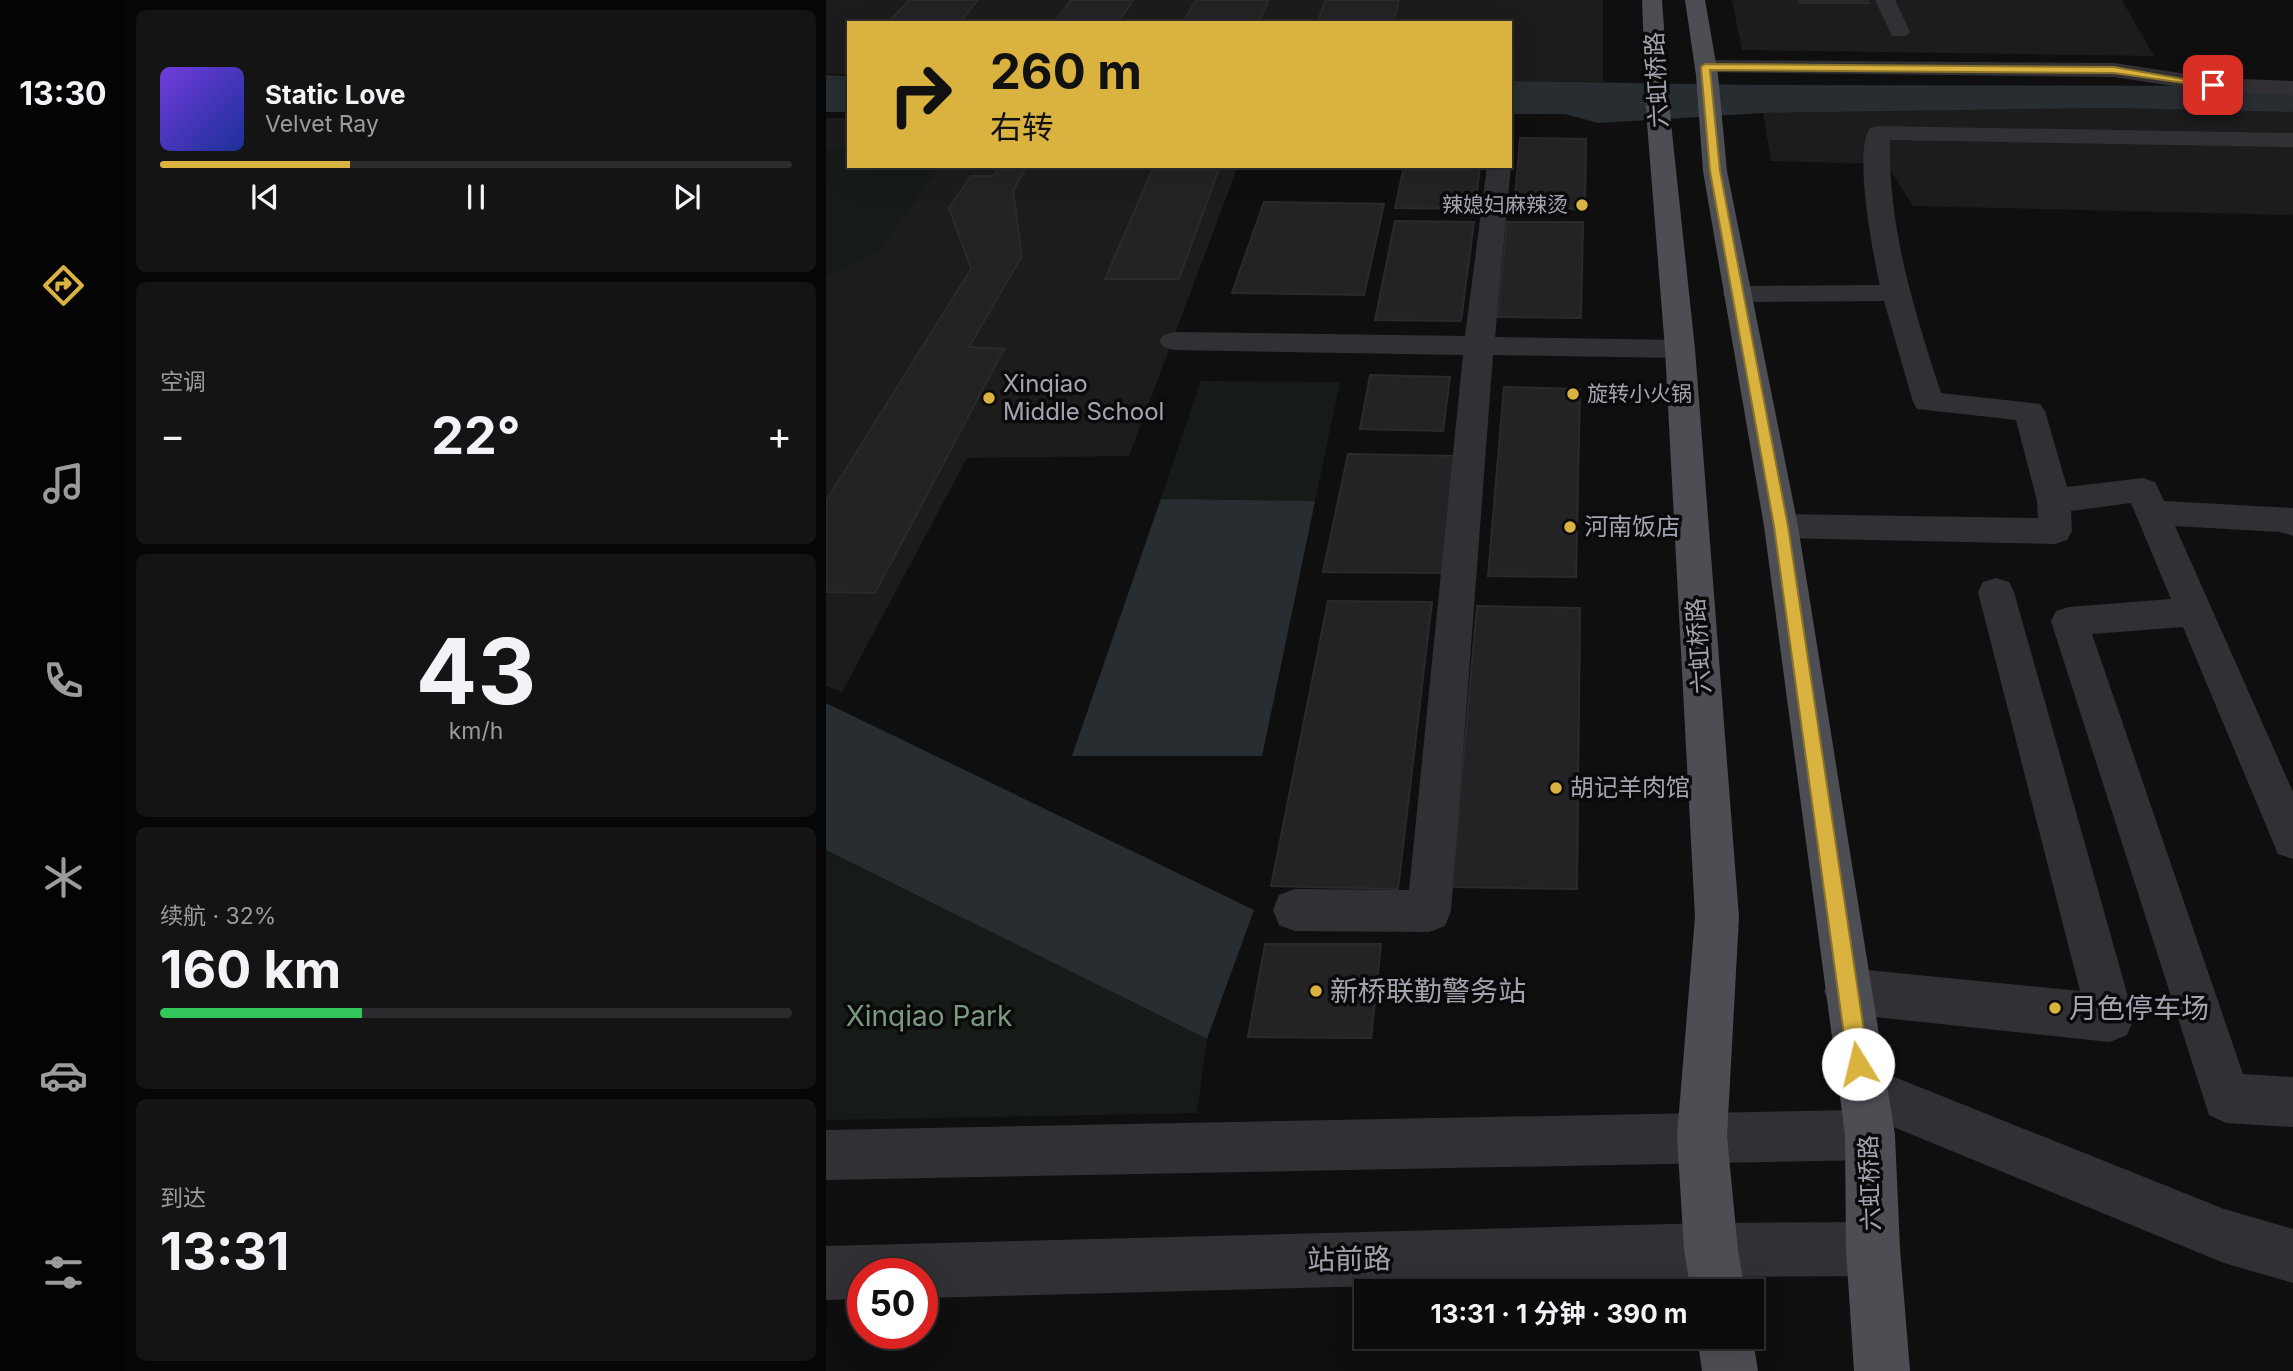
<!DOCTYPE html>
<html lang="zh">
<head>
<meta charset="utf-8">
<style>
	body { margin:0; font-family:Inter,"Noto Sans SC",sans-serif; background:#151415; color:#f1f3f6; height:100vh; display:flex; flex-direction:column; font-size:26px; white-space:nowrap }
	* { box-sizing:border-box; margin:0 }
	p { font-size:23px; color:#9a9b9d }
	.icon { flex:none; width:38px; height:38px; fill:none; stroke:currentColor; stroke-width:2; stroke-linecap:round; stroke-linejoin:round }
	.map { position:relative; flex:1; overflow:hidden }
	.details { display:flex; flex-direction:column; gap:10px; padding:10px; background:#070607; width:700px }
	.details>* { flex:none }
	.top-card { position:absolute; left:21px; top:21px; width:665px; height:147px; border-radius:0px; box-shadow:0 7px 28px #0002,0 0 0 2px #2c2b2d; background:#d9b23f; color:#111; overflow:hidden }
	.speed { position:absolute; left:21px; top:1258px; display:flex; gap:14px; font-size:35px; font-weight:700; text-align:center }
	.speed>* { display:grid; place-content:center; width:91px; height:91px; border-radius:50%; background:#0c0b0c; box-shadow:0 7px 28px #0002,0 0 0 2px #2c2b2d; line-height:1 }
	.speed .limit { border:10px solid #d22; background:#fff; color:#111 }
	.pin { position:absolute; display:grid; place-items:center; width:60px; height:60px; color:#fff; margin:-30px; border-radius:14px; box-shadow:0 4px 10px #0006 }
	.me { position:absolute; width:77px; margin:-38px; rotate:351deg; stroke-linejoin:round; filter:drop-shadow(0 0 5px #0008) }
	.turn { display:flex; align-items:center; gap:24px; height:147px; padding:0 28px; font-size:32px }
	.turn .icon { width:91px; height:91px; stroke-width:2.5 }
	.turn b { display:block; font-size:49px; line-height:60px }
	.big { font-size:52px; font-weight:700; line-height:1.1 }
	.details .tile { flex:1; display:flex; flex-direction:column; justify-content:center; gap:10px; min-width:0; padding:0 24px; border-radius:10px; background:#151415 }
	.details .dial { align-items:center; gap:0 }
	.dial b { font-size:91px; line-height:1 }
	.song { display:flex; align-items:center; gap:21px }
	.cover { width:84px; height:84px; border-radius:10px; background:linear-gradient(135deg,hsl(260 70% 55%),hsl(230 70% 35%)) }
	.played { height:7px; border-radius:4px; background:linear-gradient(90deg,#d9b23f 30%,#2c2b2d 30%) }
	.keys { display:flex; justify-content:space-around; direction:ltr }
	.heat { display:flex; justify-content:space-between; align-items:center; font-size:38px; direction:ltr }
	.charge { height:10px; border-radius:5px; background:linear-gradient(90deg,#34c759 32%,#2c2b2d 0) }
	.trip { position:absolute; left:528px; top:1279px; width:410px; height:70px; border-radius:0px; background:#0c0b0c; box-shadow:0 7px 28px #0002,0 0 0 2px #2c2b2d; font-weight:700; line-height:70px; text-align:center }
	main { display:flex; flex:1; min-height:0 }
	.dock { display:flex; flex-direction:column; width:126px; justify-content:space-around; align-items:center; background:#050405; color:#9a9b9d }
	.dock .icon { width:49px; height:49px }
	.dock .current { color:#d9b23f }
	.dock b { font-size:32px; color:#f1f3f6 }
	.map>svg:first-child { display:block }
</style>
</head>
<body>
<main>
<nav class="dock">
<b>13:30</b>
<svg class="icon current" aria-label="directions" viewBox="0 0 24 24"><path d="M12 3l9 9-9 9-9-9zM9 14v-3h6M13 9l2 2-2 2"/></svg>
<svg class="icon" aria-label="music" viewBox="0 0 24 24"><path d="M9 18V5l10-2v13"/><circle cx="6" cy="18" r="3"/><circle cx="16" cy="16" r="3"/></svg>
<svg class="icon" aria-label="phone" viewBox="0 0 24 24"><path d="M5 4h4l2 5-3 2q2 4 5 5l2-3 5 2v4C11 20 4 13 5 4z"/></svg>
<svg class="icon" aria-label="climate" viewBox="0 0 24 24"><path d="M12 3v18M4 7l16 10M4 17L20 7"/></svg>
<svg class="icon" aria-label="car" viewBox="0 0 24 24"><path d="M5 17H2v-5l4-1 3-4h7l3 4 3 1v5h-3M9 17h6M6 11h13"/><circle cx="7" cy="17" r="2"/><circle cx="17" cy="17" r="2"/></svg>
<svg class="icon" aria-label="filters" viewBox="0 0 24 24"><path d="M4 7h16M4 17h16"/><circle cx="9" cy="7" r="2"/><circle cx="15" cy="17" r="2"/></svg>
</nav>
<section class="details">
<div class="tile">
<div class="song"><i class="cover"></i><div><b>Static Love</b><p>Velvet Ray</p></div></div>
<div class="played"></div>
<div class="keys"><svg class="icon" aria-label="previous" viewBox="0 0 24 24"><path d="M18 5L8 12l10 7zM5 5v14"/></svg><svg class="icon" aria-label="pause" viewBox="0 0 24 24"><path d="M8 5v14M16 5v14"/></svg><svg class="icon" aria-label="next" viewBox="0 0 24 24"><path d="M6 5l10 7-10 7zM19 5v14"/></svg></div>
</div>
<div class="tile"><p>空调</p>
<div class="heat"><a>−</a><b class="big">22°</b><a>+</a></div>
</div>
<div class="tile dial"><b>43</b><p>km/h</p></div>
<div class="tile"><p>续航 · 32%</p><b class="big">160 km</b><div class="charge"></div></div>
<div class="tile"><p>到达</p><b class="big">13:31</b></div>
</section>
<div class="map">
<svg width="1467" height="1371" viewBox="0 0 1467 1371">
	<rect width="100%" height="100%" fill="#100f10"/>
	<g fill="#1c1c1d">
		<polygon points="0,0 777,0 777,82 684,81 684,23 23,23 23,74 0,74"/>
		<polygon points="906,0 1296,0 1328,56 916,50"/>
		<polygon points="1284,108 1467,112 1467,215 1087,206 1061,164 945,161 937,113"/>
		<polygon points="0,118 23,118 23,166 412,166 303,456 141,458 16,692 0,686"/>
	</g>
	<g fill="#161b17">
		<polygon points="0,149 23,149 23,166 114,166 54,250 0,278"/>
		<polygon points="375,381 514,382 436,756 246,756"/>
		<polygon points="0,850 381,1039 371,1113 0,1120"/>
	</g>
	<g fill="#282d32">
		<polygon points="0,75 23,76 23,112 0,112"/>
		<polygon points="684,81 933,85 1411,86 1467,89 1467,112 1284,108 937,113 772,123 739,114 684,114"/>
		<polygon points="335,499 489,501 436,756 246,756"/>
		<polygon points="0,703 428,910 381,1039 0,850"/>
	</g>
	<g fill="#232224" stroke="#2a2a2c" stroke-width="2">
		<polygon points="83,0 152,0 133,23 62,23"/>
		<polygon points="245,0 307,0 292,23 228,23"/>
		<polygon points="370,0 443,0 432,23 357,23"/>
		<polygon points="500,0 573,0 567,23 491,23"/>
		<polygon points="973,0 1041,0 1043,3 974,3"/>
		<polygon points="694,138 760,139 759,209 688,209"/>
		<polygon points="174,166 201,166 187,191 196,256 143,347 178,349 49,593 0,592 0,501 145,269 123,208 145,176 168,176"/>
		<polygon points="328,166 394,166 353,279 279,279"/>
		<polygon points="578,166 654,166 649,209 569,208"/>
		<polygon points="438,202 558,204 538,295 406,293"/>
		<polygon points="569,221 648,222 635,321 549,320"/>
		<polygon points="681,222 757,222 755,318 672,317"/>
		<polygon points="544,375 624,377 617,431 534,429"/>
		<polygon points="678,387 754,389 750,577 662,576"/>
		<polygon points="522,454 629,456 615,573 497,572"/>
		<polygon points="502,601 606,602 572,889 445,886"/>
		<polygon points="651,606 754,608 751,889 626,887"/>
		<polygon points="439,944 555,944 545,1038 422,1037"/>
	</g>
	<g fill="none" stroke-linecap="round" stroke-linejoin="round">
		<g fill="#313135" fill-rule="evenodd">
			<polygon points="1049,0 1069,0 1084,32 1080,36 1066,36"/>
			<polygon points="879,60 1288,63 1387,78 1467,81 1467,95 1387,92 1288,77 871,72 868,67 871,62"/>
			<path d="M1052,126l415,7v14l-403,-7c-2,88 24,170 51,253l99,11 5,7 22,76 76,-9 12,4 9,19 129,7v28l-13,-4 -105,-6 118,266v67l-15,-5 -95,-227 -91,7 151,440 50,3v50l-67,-4 -17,-8 -158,-494 5,-10 13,-4 102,-8 -40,-96 -60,8 1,20 -5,9 -12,4 -274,-6 -12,-3 -5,-9 5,-9 12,-3 257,4 -1,-17 -21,-81 -99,-11 -4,-7 -29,-101 -147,1 -10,-2 -4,-6 4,-6 10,-2 143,-1c-7,-30 -27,-134 -10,-157z"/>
			<polygon points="684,164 685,166 669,337 854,340 864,342 869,349 864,356 854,358 667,355 625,911 619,926 603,932 469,931 453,925 447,910 453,895 469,889 583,890 637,355 348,350 338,347 333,341 338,335 348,332 639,336 661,166"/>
			<polygon points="1170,578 1183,582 1188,592 1308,1018 1301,1035 1284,1042 1021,1014 1005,1007 998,991 1005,975 1021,968 1254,991 1152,592 1157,582"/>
			<polygon points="1036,1064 1398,1209 1467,1229 1467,1283 1398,1263 1065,1126 1069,1135 1062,1153 1044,1160 0,1180 0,1130 1027,1110 1019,1106 1011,1089 1019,1072"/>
			<polygon points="1047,1222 1066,1230 1074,1249 1066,1268 1047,1276 885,1277 96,1298 96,1274 37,1274 37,1299 0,1300 0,1246 885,1223"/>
		</g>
		<g fill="#4d4e54" fill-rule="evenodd">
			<polygon points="816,0 836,0 845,123 869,349 913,917 901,1136 912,1250 919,1292 865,1292 858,1250 851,1136 869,917 839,349 821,123"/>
			<polygon points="859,0 879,0 892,75 901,171 972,526 1069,1135 1074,1249 1084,1371 1028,1371 1020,1249 1019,1135 938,526 877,171 870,75"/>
			<polygon points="926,1334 932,1371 876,1371 871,1337 926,1337"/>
		</g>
	</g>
	<polygon fill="#d9b23f" stroke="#8d7429" stroke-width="2" points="879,64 1288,67 1391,85 1387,87 1288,73 884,70 894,171 962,526 1043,1064 1040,1071 1032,1074 1025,1071 1022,1064 948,526 884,171 875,67"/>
	<g fill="#d9b23f" stroke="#0b0a0b" stroke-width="2.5">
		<circle cx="756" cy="205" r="7"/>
		<circle cx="747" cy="394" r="7"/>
		<circle cx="163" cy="398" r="7"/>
		<circle cx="744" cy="527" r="7"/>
		<circle cx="730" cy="788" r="7"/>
		<circle cx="490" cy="991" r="7"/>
		<circle cx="1229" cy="1008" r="7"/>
	</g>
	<g text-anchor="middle" stroke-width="7" stroke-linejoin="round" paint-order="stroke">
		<g font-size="21" fill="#a2a5b0" stroke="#0b0a0b" text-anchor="end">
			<text x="742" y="212">辣媳妇麻辣烫</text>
			<text x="761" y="401" text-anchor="start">旋转小火锅</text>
		</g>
		<g font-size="24" fill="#a2a5b0" stroke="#0b0a0b">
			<text transform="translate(831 80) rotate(-93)" y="8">六虹桥路</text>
			<text transform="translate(873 646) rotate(-94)" y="8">六虹桥路</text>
			<text transform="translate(1044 1183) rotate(-92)" y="8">六虹桥路</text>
		</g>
		<g font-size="24" fill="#a2a5b0" stroke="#0b0a0b" text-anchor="start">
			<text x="177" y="392">Xinqiao<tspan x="177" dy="28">Middle School</tspan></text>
			<text x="758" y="535">河南饭店</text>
			<text x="744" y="796">胡记羊肉馆</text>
		</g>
		<g font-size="28" fill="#a2a5b0" stroke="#0b0a0b" text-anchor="start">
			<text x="504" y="1001">新桥联勤警务站</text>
			<text x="1243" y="1018">月色停车场</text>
		</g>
		<g font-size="28" fill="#7b997f" stroke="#0b0a0b">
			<text x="103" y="1026">Xinqiao Park</text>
		</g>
		<g font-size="28" fill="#a2a5b0" stroke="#0b0a0b">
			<text transform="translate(523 1259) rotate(-1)" y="10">站前路</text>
		</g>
	</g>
</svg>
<div class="speed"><div class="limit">50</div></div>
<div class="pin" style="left:1387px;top:85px;background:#d93025"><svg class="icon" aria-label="arrive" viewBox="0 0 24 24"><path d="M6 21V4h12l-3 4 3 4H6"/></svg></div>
<svg class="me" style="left:1032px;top:1064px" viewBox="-20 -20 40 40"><circle r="19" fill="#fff"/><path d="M0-13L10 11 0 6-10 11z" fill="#d9b23f"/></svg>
<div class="trip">13:31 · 1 分钟 · 390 m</div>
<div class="top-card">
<div class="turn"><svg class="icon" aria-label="right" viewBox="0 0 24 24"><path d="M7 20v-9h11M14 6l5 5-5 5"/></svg><div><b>260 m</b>右转</div></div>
</div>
</div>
</main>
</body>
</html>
